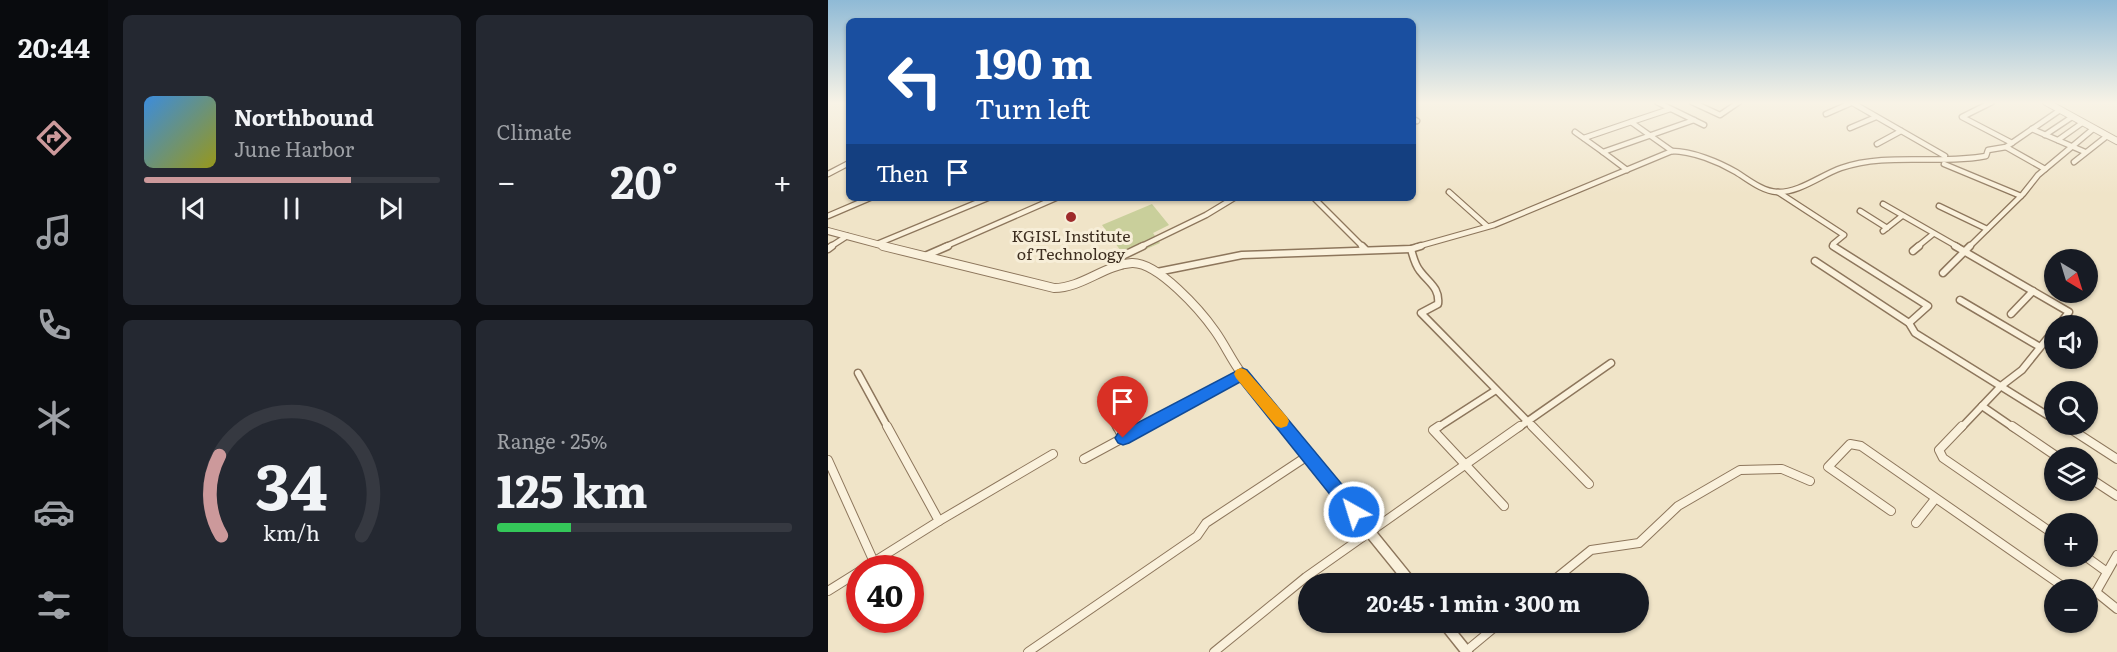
<!DOCTYPE html>
<html lang="en">
<head>
<meta charset="utf-8">
<style>
	body { margin:0; font-family:Literata,serif; background:#242831; color:#f1f3f6; height:100vh; display:flex; flex-direction:column; font-size:22px; white-space:nowrap }
	* { box-sizing:border-box; margin:0 }
	p { font-size:20px; color:#9ea1a6 }
	.icon { flex:none; width:33px; height:33px; fill:none; stroke:currentColor; stroke-width:2; stroke-linecap:round; stroke-linejoin:round }
	.map { position:relative; flex:1; overflow:hidden }
	.panel { display:flex; flex-direction:column; gap:15px; padding:15px; background:#0d0f14; width:720px }
	.panel>* { flex:none }
	.banner { position:absolute; left:18px; top:18px; width:570px; height:183px; border-radius:9px; box-shadow:0 2px 4px #0004; background:#1a4fa0; color:#fff; overflow:hidden }
	.needle { width:39px; rotate:142deg }
	.buttons { position:absolute; left:1216px; top:249px; display:grid; gap:12px }
	.buttons a { display:grid; place-items:center; width:54px; height:54px; border-radius:50%; background:#171b24; box-shadow:0 2px 4px #0004; font-size:30px }
	.speed { position:absolute; left:18px; top:555px; display:flex; gap:12px; font-size:30px; font-weight:700; text-align:center }
	.speed>* { display:grid; place-content:center; width:78px; height:78px; border-radius:50%; background:#171b24; box-shadow:0 2px 4px #0004; line-height:1 }
	.speed .limit { border:9px solid #d22; background:#fff; color:#111 }
	.pin { position:absolute; display:grid; place-items:center; width:51px; height:51px; color:#fff; margin:-62px -26px; border-radius:50% 50% 50% 0; rotate:-45deg; box-shadow:0 0 6px #0007 }
	.pin .icon { rotate:45deg }
	.me { position:absolute; width:66px; margin:-33px; rotate:321deg; stroke-linejoin:round; filter:drop-shadow(0 0 4px #0008) }
	.turn { display:flex; align-items:center; gap:21px; height:126px; padding:0 30px; font-size:27px }
	.turn .icon { width:78px; height:78px; stroke-width:2.5 }
	.turn b { display:block; font-size:42px; line-height:51px }
	.then { display:flex; align-items:center; height:57px; padding:0 30px; background:#0003; gap:12px; font-size:22px }
	.big { font-size:45px; font-weight:700; line-height:1.1 }
	.panel .tile { flex:1; display:flex; flex-direction:column; justify-content:center; gap:9px; min-width:0; padding:0 21px; border-radius:9px; background:#242831 }
	.panel .dial { align-items:center; gap:0 }
	.dial svg { height:156px; overflow:visible; fill:none; stroke:#363941; stroke-width:7; stroke-linecap:round; text-anchor:middle }
	.dial text { fill:#f1f3f6; stroke:none }
	.song { display:flex; align-items:center; gap:18px }
	.cover { width:72px; height:72px; border-radius:9px; background:linear-gradient(135deg,hsl(210 70% 55%),hsl(60 70% 35%)) }
	.played { height:6px; border-radius:3px; background:linear-gradient(90deg,#cc999b 70%,#363941 70%) }
	.keys { display:flex; justify-content:space-around; direction:ltr }
	.heat { display:flex; justify-content:space-between; align-items:center; font-size:33px; direction:ltr }
	.charge { height:9px; border-radius:4px; background:linear-gradient(90deg,#34c759 25%,#363941 0) }
	.panel .tiles { flex:1; display:grid; gap:15px; grid-template-columns:repeat(2,1fr) }
	.trip { position:absolute; left:470px; top:573px; width:351px; height:60px; border-radius:30px; background:#171b24; box-shadow:0 2px 4px #0004; font-weight:700; line-height:60px; text-align:center }
	main { display:flex; flex:1; min-height:0 }
	.tabs { display:flex; flex-direction:column; width:108px; justify-content:space-around; align-items:center; background:#090b0e; color:#9ea1a6 }
	.tabs .icon { width:42px; height:42px }
	.tabs .on { color:#cc999b }
	.tabs b { font-size:27px; color:#f1f3f6 }
	.map>svg:first-child { display:block }
</style>
</head>
<body>
<main>
<nav class="tabs">
<b>20:44</b>
<svg class="icon on" aria-label="directions" viewBox="0 0 24 24"><path d="M12 3l9 9-9 9-9-9zM9 14v-3h6M13 9l2 2-2 2"/></svg>
<svg class="icon" aria-label="music" viewBox="0 0 24 24"><path d="M9 18V5l10-2v13"/><circle cx="6" cy="18" r="3"/><circle cx="16" cy="16" r="3"/></svg>
<svg class="icon" aria-label="phone" viewBox="0 0 24 24"><path d="M5 4h4l2 5-3 2q2 4 5 5l2-3 5 2v4C11 20 4 13 5 4z"/></svg>
<svg class="icon" aria-label="climate" viewBox="0 0 24 24"><path d="M12 3v18M4 7l16 10M4 17L20 7"/></svg>
<svg class="icon" aria-label="car" viewBox="0 0 24 24"><path d="M5 17H2v-5l4-1 3-4h7l3 4 3 1v5h-3M9 17h6M6 11h13"/><circle cx="7" cy="17" r="2"/><circle cx="17" cy="17" r="2"/></svg>
<svg class="icon" aria-label="filters" viewBox="0 0 24 24"><path d="M4 7h16M4 17h16"/><circle cx="9" cy="7" r="2"/><circle cx="15" cy="17" r="2"/></svg>
</nav>
<section class="panel">
<div class="tiles">
<div class="tile">
<div class="song"><i class="cover"></i><div><b>Northbound</b><p>June Harbor</p></div></div>
<div class="played"></div>
<div class="keys"><svg class="icon" aria-label="previous" viewBox="0 0 24 24"><path d="M18 5L8 12l10 7zM5 5v14"/></svg><svg class="icon" aria-label="pause" viewBox="0 0 24 24"><path d="M8 5v14M16 5v14"/></svg><svg class="icon" aria-label="next" viewBox="0 0 24 24"><path d="M6 5l10 7-10 7zM19 5v14"/></svg></div>
</div>
<div class="tile"><p>Climate</p>
<div class="heat"><a>−</a><b class="big">20°</b><a>+</a></div>
</div>
<div class="tile dial"><svg viewBox="0 0 100 80">
<path d="M14 69A42 42 0 1 1 86 69"/>
<path d="M14 69A42 42 0 0 1 13 28" stroke="#cc999b"/>
<text x="50" y="56" font-size="32" font-weight="700">34</text>
<text x="50" y="72" font-size="11">km/h</text>
</svg></div>
<div class="tile"><p>Range · 25%</p><b class="big">125 km</b><div class="charge"></div></div>
</div>
</section>
<div class="map">
<svg width="1289" height="652" viewBox="0 0 1289 652">
	<rect width="100%" height="100%" fill="#f0e4c8"/>
	<polygon fill="#c9cf9b" points="324,204 341,225 325,233 332,243 298,258 274,225"/>
	<g fill="none" stroke-linecap="round" stroke-linejoin="round">
		<defs>
			<g id="minor-far2">
				<polyline points="829,102 876,125"/>
				<polyline points="864,102 892,115 911,102"/>
				<polyline points="1023,102 1117,156"/>
				<polyline points="1164,102 1134,117 1184,143"/>
				<polyline points="842,109 803,122 844,151"/>
				<polyline points="998,114 1023,103"/>
				<polyline points="585,119 589,121"/>
				<polyline points="1022,128 1048,117"/>
				<polyline points="1204,129 1257,152"/>
				<polyline points="747,132 775,152"/>
				<polyline points="1217,135 1244,117"/>
				<polyline points="756,138 803,122"/>
				<polyline points="1230,140 1254,123"/>
				<polyline points="1049,144 1073,131"/>
				<polyline points="1178,147 1217,169"/>
				<polyline points="1246,162 1279,136"/>
				<polyline points="1116,164 1193,196"/>
				<polyline points="799,170 775,152 866,120"/>
				<polyline points="0,174 21,163"/>
				<polyline points="621,192 659,226"/>
				<polyline points="950,192 1016,235 1005,244 1006,247"/>
				<polyline points="486,198 535,247"/>
				<polyline points="1055,204 1130,247"/>
				<polyline points="1111,206 1159,229"/>
				<polyline points="1032,211 1059,228"/>
				<polyline points="0,216 42,198"/>
				<polyline points="1055,231 1074,216"/>
				<polyline points="49,244 160,198"/>
				<polyline points="2,247 19,236"/>
				<polyline points="116,247 228,198"/>
				<polyline points="312,247 378,215 406,198"/>
				<path d="M588,247l78,-22 178,-74c20,0 47,11 64,21 13,8 26,19 41,20 22,1 44,-17 64,-24 46,-16 98,-3 145,-12l2,-6 18,-3 54,-37"/>
				<polyline points="1089,247 1105,234"/>
				<polyline points="1141,247 1195,194 1210,175 1265,129"/>
			</g>
			<g id="minor-far1">
				<polyline points="534,246 537,249"/>
				<polyline points="1005,246 1100,306 1081,323"/>
				<polyline points="1127,246 1241,312 1230,326"/>
				<polyline points="0,249 4,246"/>
				<path d="M583,249c2,8 4,16 9,22 9,12 20,17 18,33l-17,9 113,115"/>
				<polyline points="1085,251 1091,246"/>
				<polyline points="97,256 120,246"/>
				<polyline points="987,261 1081,323 1087,333 1227,420"/>
				<polyline points="294,265 290,258 315,246"/>
				<polyline points="329,272 414,255 583,249 593,246"/>
				<polyline points="1115,273 1142,246"/>
				<polyline points="1132,300 1212,347"/>
				<polyline points="1183,314 1205,291"/>
				<polyline points="30,373 60,428"/>
				<polyline points="1154,406 1186,428"/>
				<polyline points="281,412 289,428"/>
				<polyline points="1235,424 1241,428"/>
				<polyline points="314,428 414,374"/>
				<polyline points="609,428 668,390"/>
				<polyline points="690,428 783,363"/>
				<polyline points="1133,428 1173,386 1194,370 1227,329"/>
			</g>
			<g id="minor">
				<polyline points="289,426 295,438"/>
				<polyline points="611,426 605,430 676,506"/>
				<polyline points="704,426 761,484"/>
				<polyline points="1134,426 1111,450 1115,458 1227,535"/>
				<polyline points="1184,426 1231,458"/>
				<polyline points="1238,426 1289,459"/>
				<polyline points="256,459 317,426"/>
				<polyline points="0,460 46,562"/>
				<polyline points="1260,477 1289,496"/>
				<polyline points="1063,511 1000,467 1022,444 1033,446 1240,590"/>
				<polyline points="111,521 225,454"/>
				<polyline points="1088,523 1107,499"/>
				<polyline points="1257,556 1279,572"/>
				<polyline points="36,568 111,521 59,426"/>
				<polyline points="721,584 763,550 811,543 850,506 912,470 954,469 982,481"/>
				<polyline points="0,591 32,571"/>
				<polyline points="1268,592 1289,609"/>
				<polyline points="1260,597 1268,592 1289,555"/>
				<polyline points="638,651 673,622"/>
				<polyline points="200,652 369,536 378,523 481,455"/>
				<polyline points="386,652 478,577 692,426"/>
			</g>
			<g id="tertiary-far2">
				<polyline points="1218,102 1289,141"/>
				<polyline points="0,231 60,247"/>
			</g>
			<path id="tertiary-far1" d="M55,246l171,42c28,0 50,-23 78,-25 26,-1 69,48 83,68 10,14 17,30 27,43 13,19 29,36 43,54"/>
			<g id="tertiary">
				<polyline points="456,426 584,584"/>
				<polyline points="615,622 639,652"/>
			</g>
		</defs>
		<use href="#minor-far2" stroke="#8d765c" stroke-width="7"/>
		<use href="#minor-far1" stroke="#8d765c" stroke-width="9"/>
		<use href="#minor" stroke="#8d765c" stroke-width="10"/>
		<use href="#tertiary-far2" stroke="#8d765c" stroke-width="8"/>
		<use href="#tertiary-far1" stroke="#8d765c" stroke-width="10"/>
		<use href="#tertiary" stroke="#8d765c" stroke-width="13"/>
		<use href="#minor-far2" stroke="#faf1dc" stroke-width="4.5"/>
		<use href="#minor-far1" stroke="#faf1dc" stroke-width="6"/>
		<use href="#minor" stroke="#faf1dc" stroke-width="8"/>
		<use href="#tertiary-far2" stroke="#faf1dc" stroke-width="6"/>
		<use href="#tertiary-far1" stroke="#faf1dc" stroke-width="8"/>
		<use href="#tertiary" stroke="#faf1dc" stroke-width="10"/>
	</g>
	<linearGradient id="sky" x2="0" y2="1"><stop stop-color="#8fbad6"/><stop offset="0.53" stop-color="#f8f3e6"/><stop offset="1" stop-color="#f8f3e6" stop-opacity="0"/></linearGradient>
	<rect width="1289" height="194" fill="url(#sky)"/>
	<polygon fill="#1a73e8" stroke="#114b97" stroke-width="1.5" points="414,368 419,370 532,506 534,512 532,517 526,520 520,517 412,382 301,443 295,445 290,443 287,438 290,433"/>
	<polygon fill="#f59e0b" points="413,368 418,370 459,417 461,421 459,426 453,428 448,426 408,378 406,374 408,370"/>
	<circle fill="#9e2a2b" stroke="#f7eed8" stroke-width="2" cx="243" cy="217" r="6"/>
	<g text-anchor="middle" stroke-width="6" stroke-linejoin="round" paint-order="stroke">
		<g font-size="16" fill="#3d2e20" stroke="#f7eed8">
			<text x="243" y="242">KGISL Institute<tspan x="243" dy="18">of Technology</tspan></text>
		</g>
	</g>
</svg>
<div class="buttons">
<a><svg class="needle" viewBox="-14 -14 28 28"><path d="M0-13l5 13h-10z" fill="#e53935"/><path d="M0 13l5-13h-10z" fill="#9ea1a6"/></svg></a>
<a><svg class="icon" aria-label="sound" viewBox="0 0 24 24"><path d="M4 9h4l5-4v14l-5-4H4zM17 9q2 3 0 6"/></svg></a>
<a><svg class="icon" aria-label="search" viewBox="0 0 24 24"><circle cx="10" cy="10" r="6"/><path d="M15 15l6 6"/></svg></a>
<a><svg class="icon" aria-label="layers" viewBox="0 0 24 24"><path d="M12 4l9 5-9 5-9-5zM3 14l9 5 9-5"/></svg></a>
<a>+</a>
<a>−</a>
</div>
<div class="speed"><div class="limit">40</div></div>
<div class="pin" style="left:295px;top:438px;background:#d93025"><svg class="icon" aria-label="arrive" viewBox="0 0 24 24"><path d="M6 21V4h12l-3 4 3 4H6"/></svg></div>
<svg class="me" style="left:526px;top:512px" viewBox="-20 -20 40 40"><circle r="17" fill="#1a73e8" stroke="#fff" stroke-width="3"/><path d="M0-11L8 9 0 5-8 9z" fill="#fff"/></svg>
<div class="trip">20:45 · 1 min · 300 m</div>
<div class="banner">
<div class="turn"><svg class="icon" aria-label="left" viewBox="0 0 24 24"><path d="M17 20v-9H6M10 6l-5 5 5 5"/></svg><div><b>190 m</b>Turn left</div></div>
<div class="then">Then<svg class="icon" aria-label="arrive" viewBox="0 0 24 24"><path d="M6 21V4h12l-3 4 3 4H6"/></svg></div>
</div>
</div>
</main>
</body>
</html>
